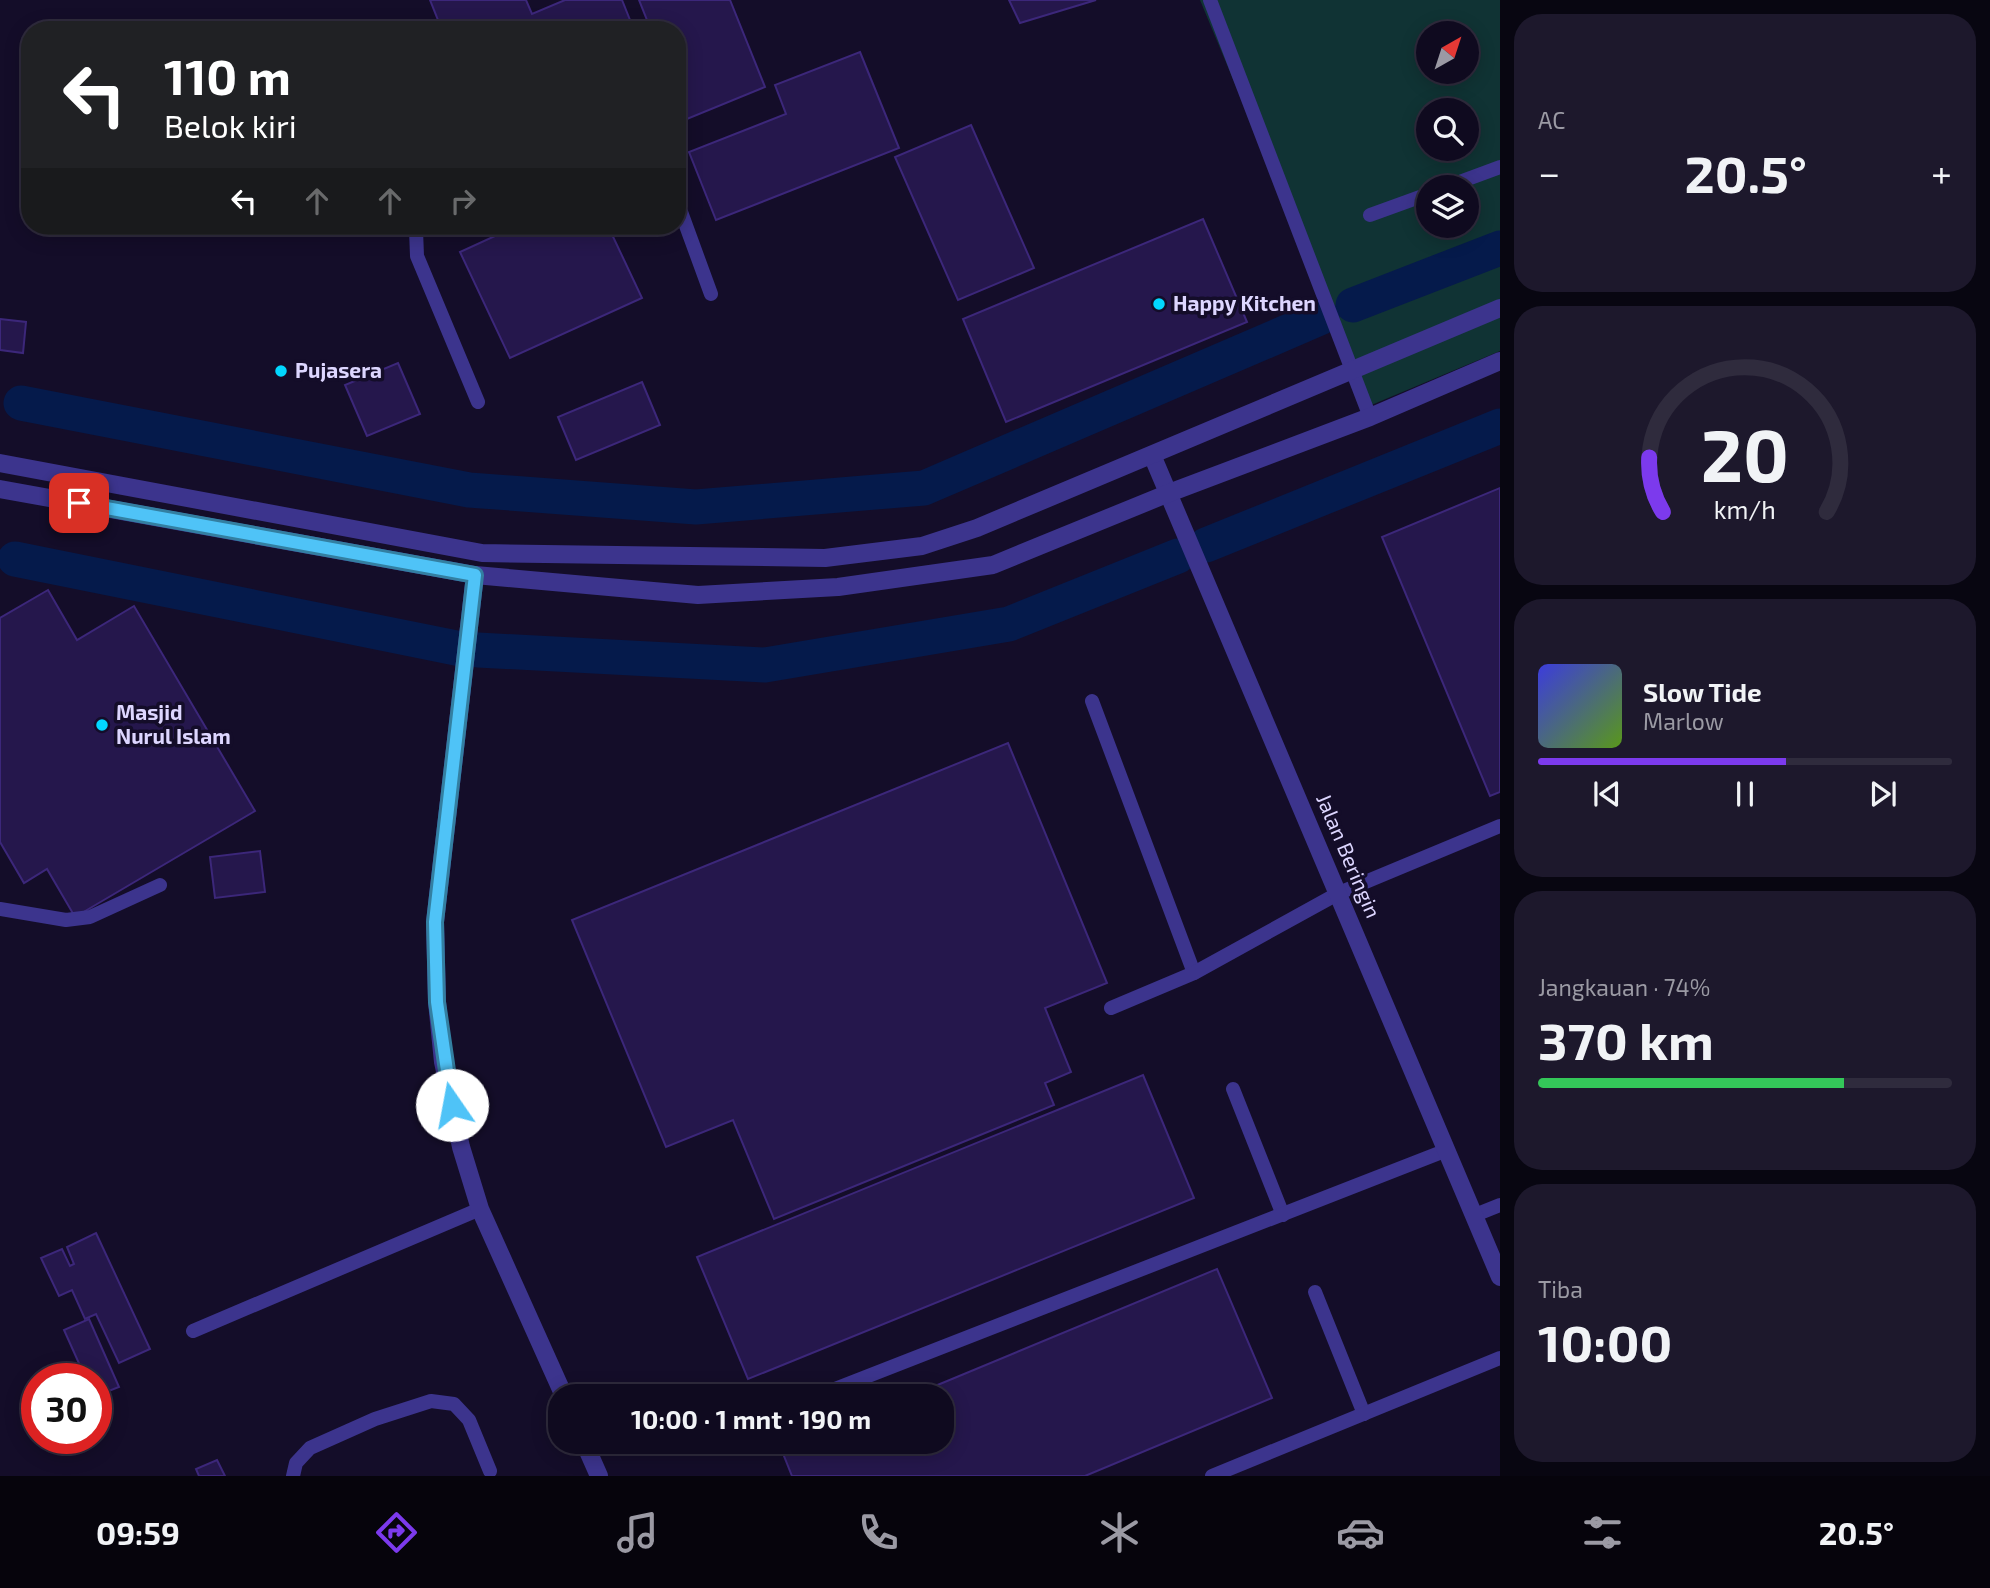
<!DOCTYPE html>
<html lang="id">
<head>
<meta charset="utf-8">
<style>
	body { margin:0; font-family:"Exo 2",sans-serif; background:#1d182c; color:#f1f3f6; height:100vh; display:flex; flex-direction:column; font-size:26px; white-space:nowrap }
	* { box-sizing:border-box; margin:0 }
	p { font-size:23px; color:#9b9aa4 }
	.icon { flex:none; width:38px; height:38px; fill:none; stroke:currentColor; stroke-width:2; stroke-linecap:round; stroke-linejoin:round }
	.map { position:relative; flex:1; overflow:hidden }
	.drawer { display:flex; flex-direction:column; gap:14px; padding:14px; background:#080611; width:490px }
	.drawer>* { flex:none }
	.banner { position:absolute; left:21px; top:21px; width:665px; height:214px; border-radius:28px; box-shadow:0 4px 18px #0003,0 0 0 2px #2f2b3d; background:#202124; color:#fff; overflow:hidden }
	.needle { width:46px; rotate:39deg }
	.fabs { position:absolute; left:1416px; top:21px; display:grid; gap:14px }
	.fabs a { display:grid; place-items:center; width:63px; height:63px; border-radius:50%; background:#0f0a1f; box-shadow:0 4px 18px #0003,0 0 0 2px #2f2b3d; font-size:35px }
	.speed { position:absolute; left:21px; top:1363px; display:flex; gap:14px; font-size:35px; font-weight:700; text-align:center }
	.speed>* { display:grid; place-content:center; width:91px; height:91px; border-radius:50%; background:#0f0a1f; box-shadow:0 4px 18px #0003,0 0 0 2px #2f2b3d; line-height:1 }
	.speed .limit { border:10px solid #d22; background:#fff; color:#111 }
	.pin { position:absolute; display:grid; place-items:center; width:60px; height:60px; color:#fff; margin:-30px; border-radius:14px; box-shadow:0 4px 10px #0006 }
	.me { position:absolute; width:77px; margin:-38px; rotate:348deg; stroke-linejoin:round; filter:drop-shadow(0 0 5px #0008) }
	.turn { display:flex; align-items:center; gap:24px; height:147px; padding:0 28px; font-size:32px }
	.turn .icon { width:91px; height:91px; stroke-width:2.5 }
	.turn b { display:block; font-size:49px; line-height:60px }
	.lanes { display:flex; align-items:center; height:66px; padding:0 28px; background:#0003; justify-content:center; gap:35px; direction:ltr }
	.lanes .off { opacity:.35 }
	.big { font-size:52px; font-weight:700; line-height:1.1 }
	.drawer .tile { flex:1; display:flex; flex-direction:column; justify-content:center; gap:10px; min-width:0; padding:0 24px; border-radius:28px; background:#1d182c }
	.drawer .dial { align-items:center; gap:0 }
	.dial svg { height:182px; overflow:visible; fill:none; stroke:#2f2b3d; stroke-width:7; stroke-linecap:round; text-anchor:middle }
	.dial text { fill:#f1f3f6; stroke:none }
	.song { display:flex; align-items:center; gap:21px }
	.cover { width:84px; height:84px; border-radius:10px; background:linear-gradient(135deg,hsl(240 70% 55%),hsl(90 70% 35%)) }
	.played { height:7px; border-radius:4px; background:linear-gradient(90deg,#7c3aed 60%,#2f2b3d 60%) }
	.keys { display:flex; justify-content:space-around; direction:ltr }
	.heat { display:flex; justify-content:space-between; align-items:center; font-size:38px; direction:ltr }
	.charge { height:10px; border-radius:5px; background:linear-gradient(90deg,#34c759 74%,#2f2b3d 0) }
	.trip { position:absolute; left:548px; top:1384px; width:406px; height:70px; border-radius:28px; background:#0f0a1f; box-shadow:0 4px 18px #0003,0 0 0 2px #2f2b3d; font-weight:700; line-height:70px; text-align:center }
	.tabs { display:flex; height:112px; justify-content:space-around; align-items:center; background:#06040c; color:#9b9aa4 }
	.tabs .icon { width:49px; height:49px }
	.tabs .current { color:#7c3aed }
	.tabs b { font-size:32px; color:#f1f3f6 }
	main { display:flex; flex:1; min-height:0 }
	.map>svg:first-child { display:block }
</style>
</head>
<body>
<main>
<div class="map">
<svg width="1500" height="1476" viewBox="0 0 1500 1476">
	<rect width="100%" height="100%" fill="#140d29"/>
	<path fill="#103334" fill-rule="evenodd" d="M1200,0h300v351l-131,55zM1428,33h38v39h-38zM1428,110h38v39h-38zM1428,187h38v39h-38z"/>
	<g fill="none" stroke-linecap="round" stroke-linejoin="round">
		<g stroke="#051a4b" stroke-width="35">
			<polyline points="1353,305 1500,248"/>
			<polyline points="21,403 469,490 696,507 924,488 1322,317"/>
			<polyline points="1206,545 1500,426"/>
			<polyline points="15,559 461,649"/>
			<polyline points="478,650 765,665 1009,624 1178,556"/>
		</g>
	</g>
	<g fill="#25174c" stroke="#3c277a" stroke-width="2">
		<polygon points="430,0 526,0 532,14 565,0 622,0 634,30 442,30"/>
		<polygon points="639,0 730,0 765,87 687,119 677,96 677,30 651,30"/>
		<polygon points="1009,0 1096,0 1020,23"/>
		<polygon points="860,52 899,148 716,220 689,152 786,114 775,85"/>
		<polygon points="971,125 1034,268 958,300 895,157"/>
		<polygon points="1203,219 1247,322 1006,422 963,319"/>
		<polygon points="517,226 608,226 642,298 510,358 460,252"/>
		<polygon points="0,319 26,322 23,353 0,350"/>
		<polygon points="398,363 420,414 367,436 345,385"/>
		<polygon points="642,382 660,425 576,460 558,417"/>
		<polygon points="1500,488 1500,792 1490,796 1382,537"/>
		<polygon points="48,590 77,640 134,606 255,811 75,917 47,869 24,883 0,842 0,618"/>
		<polygon points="1008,743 1107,983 1045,1008 1071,1072 1045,1083 1054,1105 774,1219 733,1120 666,1147 572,920"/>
		<polygon points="260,851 265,892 215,898 210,857"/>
		<polygon points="1143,1075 1194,1198 748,1379 697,1257"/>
		<polygon points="96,1233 150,1349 119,1363 96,1314 85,1319 72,1290 59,1296 41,1258 62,1249 70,1266 74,1264 67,1247"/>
		<polygon points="1217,1269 1272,1398 1085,1476 792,1476 782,1451 802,1442 942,1442 942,1396 911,1396"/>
		<polygon points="89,1319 119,1387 96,1396 96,1379 86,1379 64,1330"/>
		<polygon points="217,1460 225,1476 199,1476 196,1469"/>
	</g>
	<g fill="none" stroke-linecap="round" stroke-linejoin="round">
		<g stroke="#3c348d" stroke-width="14">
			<polyline points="1210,0 1370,417"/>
			<polyline points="1446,187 1500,167"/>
			<polyline points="677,201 711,294"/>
			<polyline points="1370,215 1428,194"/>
			<polyline points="420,226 416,230 417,256 478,402"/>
			<polyline points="1092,701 1194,973"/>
			<polyline points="0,909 66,920 90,917 160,885"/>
			<polyline points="1111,1008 1194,973 1339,893 1500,826"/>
			<polyline points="1233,1089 1283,1215"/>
			<polyline points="1475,1215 1500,1205"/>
			<polyline points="1315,1292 1364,1414"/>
			<polyline points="193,1331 480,1209"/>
			<polyline points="817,1396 1447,1150"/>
			<polyline points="293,1476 296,1463 310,1448 375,1419 431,1401 454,1404 469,1420 490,1471"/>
			<polyline points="1212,1476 1500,1358"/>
		</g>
		<g stroke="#3c348d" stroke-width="18">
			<polyline points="1152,455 1500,1277"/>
			<polyline points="0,463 482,553 825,558 922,546 977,528 1500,308"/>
			<polyline points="0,489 475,575 698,595 838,587 993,565 1169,493 1370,417 1500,361"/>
			<polyline points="475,575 435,922 437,1002 443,1062 461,1147 480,1209 564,1396"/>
			<polyline points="584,1442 599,1476"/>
		</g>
	</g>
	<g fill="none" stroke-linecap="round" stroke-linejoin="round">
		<defs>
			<polyline id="route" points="79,503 475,575 435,922 437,1002 452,1105"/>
		</defs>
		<use href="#route" stroke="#337fa1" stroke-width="18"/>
		<use href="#route" stroke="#4fc3f7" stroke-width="12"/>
	</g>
	<g fill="#02d7ff" stroke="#140d29" stroke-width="2.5">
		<circle cx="1159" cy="304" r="7"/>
		<circle cx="281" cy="371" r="7"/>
		<circle cx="102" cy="725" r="7"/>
	</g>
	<g text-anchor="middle" stroke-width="7" stroke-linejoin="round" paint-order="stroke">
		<g font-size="21" font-weight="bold" fill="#ddd6ff" stroke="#140d29" text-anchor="start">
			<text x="1173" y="311">Happy Kitchen</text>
			<text x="295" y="378">Pujasera</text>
			<text x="116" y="720">Masjid<tspan x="116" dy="24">Nurul Islam</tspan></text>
		</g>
		<g font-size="21" fill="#ddd6ff" stroke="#140d29">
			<text transform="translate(1348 856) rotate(67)" y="7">Jalan Beringin</text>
		</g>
	</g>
</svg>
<div class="fabs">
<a><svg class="needle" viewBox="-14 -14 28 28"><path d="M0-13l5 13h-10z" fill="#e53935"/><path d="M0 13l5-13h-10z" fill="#9b9aa4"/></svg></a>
<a><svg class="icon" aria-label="search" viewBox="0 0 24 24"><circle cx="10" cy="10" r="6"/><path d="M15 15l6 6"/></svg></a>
<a><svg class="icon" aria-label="layers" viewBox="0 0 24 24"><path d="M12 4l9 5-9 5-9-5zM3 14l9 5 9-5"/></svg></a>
</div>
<div class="speed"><div class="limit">30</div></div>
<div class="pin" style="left:79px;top:503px;background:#d93025"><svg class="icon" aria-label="arrive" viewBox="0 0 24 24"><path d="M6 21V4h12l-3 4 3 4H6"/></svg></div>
<svg class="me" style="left:452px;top:1105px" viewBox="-20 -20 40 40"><circle r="19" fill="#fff"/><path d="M0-13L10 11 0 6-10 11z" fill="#4fc3f7"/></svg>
<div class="trip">10:00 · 1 mnt · 190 m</div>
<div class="banner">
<div class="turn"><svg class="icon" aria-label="left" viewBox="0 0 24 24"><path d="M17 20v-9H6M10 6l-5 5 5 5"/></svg><div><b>110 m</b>Belok kiri</div></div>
<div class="lanes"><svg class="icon" aria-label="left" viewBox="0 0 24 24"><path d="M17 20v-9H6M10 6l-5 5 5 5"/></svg><svg class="icon off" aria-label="ahead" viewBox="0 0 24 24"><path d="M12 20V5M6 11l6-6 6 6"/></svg><svg class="icon off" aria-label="ahead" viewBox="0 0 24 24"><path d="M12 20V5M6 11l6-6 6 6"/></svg><svg class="icon off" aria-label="right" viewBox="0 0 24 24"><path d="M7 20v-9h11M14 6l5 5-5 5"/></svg></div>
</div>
</div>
<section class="drawer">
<div class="tile"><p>AC</p>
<div class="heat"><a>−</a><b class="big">20.5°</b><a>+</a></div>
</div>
<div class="tile dial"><svg viewBox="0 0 100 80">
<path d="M14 69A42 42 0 1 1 86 69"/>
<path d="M14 69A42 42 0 0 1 8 45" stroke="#7c3aed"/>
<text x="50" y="56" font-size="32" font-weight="700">20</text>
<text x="50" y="72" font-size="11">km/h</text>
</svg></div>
<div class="tile">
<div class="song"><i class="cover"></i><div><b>Slow Tide</b><p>Marlow</p></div></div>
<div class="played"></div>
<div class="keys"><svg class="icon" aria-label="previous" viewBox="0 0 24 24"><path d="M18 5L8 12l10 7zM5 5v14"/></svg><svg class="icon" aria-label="pause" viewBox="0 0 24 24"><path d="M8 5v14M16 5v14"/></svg><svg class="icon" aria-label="next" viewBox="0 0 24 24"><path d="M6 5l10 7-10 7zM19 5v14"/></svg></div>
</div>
<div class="tile"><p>Jangkauan · 74%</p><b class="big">370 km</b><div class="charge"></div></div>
<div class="tile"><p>Tiba</p><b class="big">10:00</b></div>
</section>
</main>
<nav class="tabs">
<b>09:59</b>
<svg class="icon current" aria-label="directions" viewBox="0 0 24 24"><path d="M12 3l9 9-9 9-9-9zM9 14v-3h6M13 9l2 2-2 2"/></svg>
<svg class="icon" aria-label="music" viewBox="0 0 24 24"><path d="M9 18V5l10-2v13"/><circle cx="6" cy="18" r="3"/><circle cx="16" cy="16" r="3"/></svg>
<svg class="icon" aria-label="phone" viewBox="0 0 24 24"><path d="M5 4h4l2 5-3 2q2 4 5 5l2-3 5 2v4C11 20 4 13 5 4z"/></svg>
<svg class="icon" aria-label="climate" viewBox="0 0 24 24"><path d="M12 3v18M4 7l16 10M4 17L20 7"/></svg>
<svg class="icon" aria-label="car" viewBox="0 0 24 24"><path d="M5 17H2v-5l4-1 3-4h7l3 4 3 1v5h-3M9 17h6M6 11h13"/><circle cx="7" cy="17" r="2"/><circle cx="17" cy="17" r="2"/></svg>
<svg class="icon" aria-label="filters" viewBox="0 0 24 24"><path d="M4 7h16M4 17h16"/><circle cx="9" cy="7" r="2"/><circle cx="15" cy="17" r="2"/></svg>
<b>20.5°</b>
</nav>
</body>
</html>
